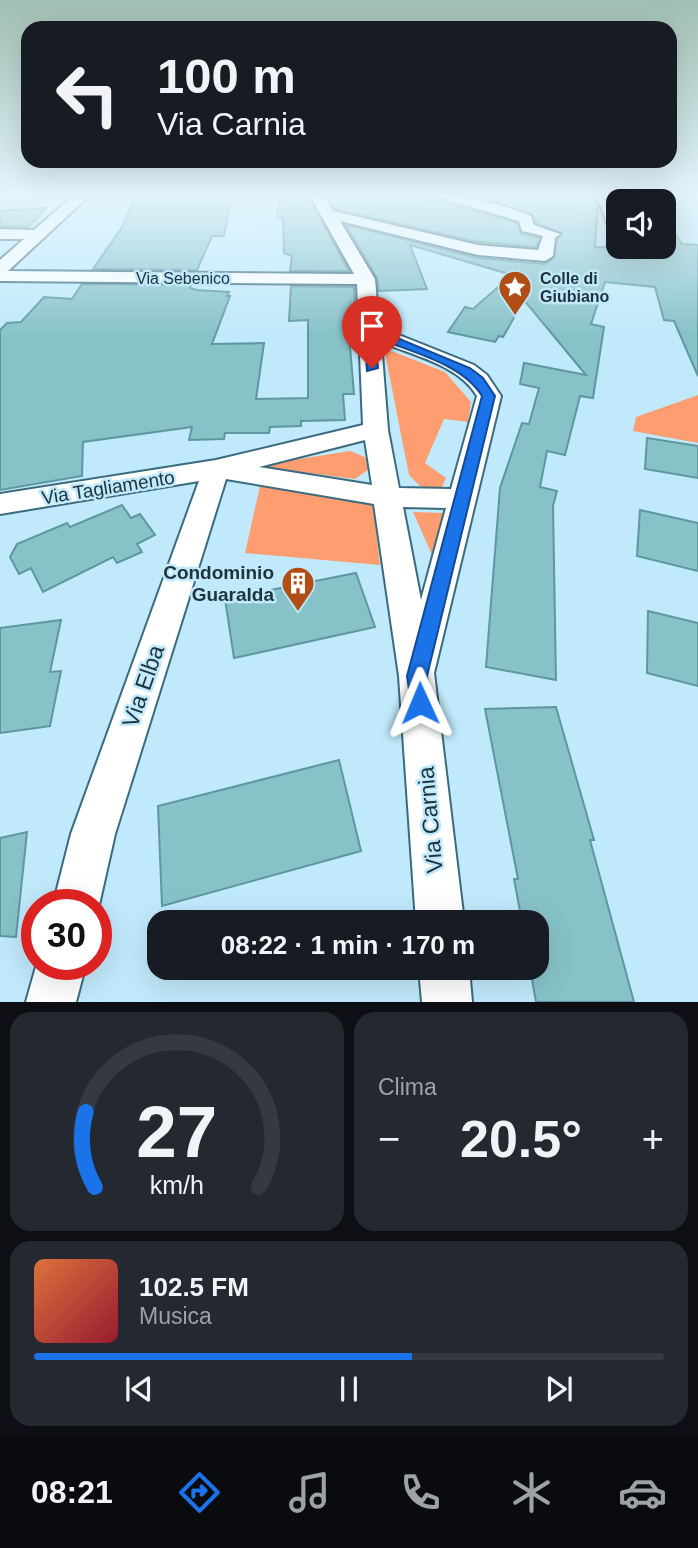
<!DOCTYPE html>
<html lang="it">
<head>
<meta charset="utf-8">
<style>
	body { margin:0; font-family:Helvetica,sans-serif; background:#242831; color:#f1f3f6; height:100vh; display:flex; flex-direction:column; font-size:26px; white-space:nowrap }
	* { box-sizing:border-box; margin:0 }
	p { font-size:23px; color:#9ea1a6 }
	.icon { flex:none; width:38px; height:38px; fill:none; stroke:currentColor; stroke-width:2; stroke-linecap:round; stroke-linejoin:round }
	.map { position:relative; height:1002px; overflow:hidden }
	.panel { display:flex; flex-direction:column; gap:10px; padding:10px; background:#0d0f14; flex:1 }
	.panel>* { flex:none }
	.guide { position:absolute; left:21px; top:21px; width:656px; height:147px; border-radius:21px; box-shadow:0 7px 28px #0002; background:#171b24; color:#f1f3f6; overflow:hidden }
	.tools { position:absolute; left:606px; top:189px; display:grid; gap:14px }
	.tools a { display:grid; place-items:center; width:70px; height:70px; border-radius:14px; background:#171b24; box-shadow:0 7px 28px #0002; font-size:35px }
	.speed { position:absolute; left:21px; top:889px; display:flex; gap:14px; font-size:35px; font-weight:700; text-align:center }
	.speed>* { display:grid; place-content:center; width:91px; height:91px; border-radius:50%; background:#171b24; box-shadow:0 7px 28px #0002; line-height:1 }
	.speed .limit { border:10px solid #d22; background:#fff; color:#111 }
	.pin { position:absolute; display:grid; place-items:center; width:60px; height:60px; color:#fff; margin:-72px -30px; border-radius:50% 50% 50% 0; rotate:-45deg; box-shadow:0 0 7px #0007 }
	.pin .icon { rotate:45deg }
	.me { position:absolute; width:77px; margin:-38px; rotate:359deg; stroke-linejoin:round; filter:drop-shadow(0 0 5px #0008) }
	.turn { display:flex; align-items:center; gap:24px; height:147px; padding:0 21px; font-size:32px }
	.turn .icon { width:91px; height:91px; stroke-width:2.5 }
	.turn b { display:block; font-size:49px; line-height:60px }
	.big { font-size:52px; font-weight:700; line-height:1.1 }
	.panel .card { flex:1; display:flex; flex-direction:column; justify-content:center; gap:10px; min-width:0; padding:0 24px; border-radius:21px; background:#242831 }
	.panel .dial { align-items:center; gap:0 }
	.dial svg { height:182px; overflow:visible; fill:none; stroke:#363941; stroke-width:7; stroke-linecap:round; text-anchor:middle }
	.dial text { fill:#f1f3f6; stroke:none }
	.song { display:flex; align-items:center; gap:21px }
	.cover { width:84px; height:84px; border-radius:10px; background:linear-gradient(135deg,hsl(20 70% 55%),hsl(350 70% 35%)) }
	.played { height:7px; border-radius:4px; background:linear-gradient(90deg,#1a73e8 60%,#363941 60%) }
	.keys { display:flex; justify-content:space-around; direction:ltr }
	.heat { display:flex; justify-content:space-between; align-items:center; font-size:38px; direction:ltr }
	.panel .tiles { flex:1; display:grid; gap:10px; grid-template-columns:1fr 1fr }
	.card:last-child { grid-column:span 2 }
	.trip { position:absolute; left:147px; top:910px; width:402px; height:70px; border-radius:21px; background:#171b24; box-shadow:0 7px 28px #0002; font-weight:700; line-height:70px; text-align:center }
	.dock { display:flex; height:112px; justify-content:space-around; align-items:center; background:#090b0e; color:#9ea1a6 }
	.dock .icon { width:49px; height:49px }
	.dock .active { color:#1a73e8 }
	.dock b { font-size:32px; color:#f1f3f6 }
	.map>svg:first-child { display:block }
</style>
</head>
<body>
<div class="map">
<svg width="698" height="1002" viewBox="0 0 698 1002">
	<rect width="100%" height="100%" fill="#c0e9fb"/>
	<g fill="#fd9d70">
		<polygon points="384,348 445,372 471,402 468,422 444,419 425,463 446,478 442,487 422,488 409,475"/>
		<polygon points="698,395 698,443 633,431 636,417"/>
		<polygon points="350,451 365,457 369,469 355,479 255,466"/>
		<polygon points="260,486 373,503 380,565 245,553"/>
		<polygon points="413,512 444,513 433,557"/>
	</g>
	<g fill="#87c2c9" stroke="#5e989f" stroke-width="2">
		<polygon points="160,194 232,194 224,236 212,236 197,270 93,269 122,227 135,199 160,198"/>
		<polygon points="280,194 307,194 349,271 290,271 292,256 284,253 283,218 277,218"/>
		<polygon points="326,194 411,194 517,223 521,234 540,238 536,247 478,242 335,209"/>
		<polygon points="494,194 594,194 598,206 595,247 663,247 663,215 682,244 698,245 698,376 674,321 664,320 655,287 605,282 591,324 604,327 593,398 580,396 565,455 547,451 540,487 557,491 553,506 556,680 486,667 500,488 522,423 529,424 539,388 520,384 524,363 586,375 524,300 503,337 499,336 495,342 448,332 465,307 473,309 512,275 410,245 427,289 379,291 377,278 346,225 478,258 545,264 554,258 557,239 562,233 536,223 532,214 489,200"/>
		<polygon points="47,208 28,227 0,226 0,211"/>
		<polygon points="82,284 191,285 190,288 197,290 229,292 227,296 230,296 212,344 264,343 256,399 308,398 308,320 289,321 291,286 354,287 356,334 349,334 354,394 343,394 345,420 301,421 301,426 270,427 269,433 225,433 224,439 189,440 192,427 83,442 82,476 0,490 0,330 7,323 21,322 44,297 72,299"/>
		<polygon points="647,438 698,446 698,478 645,469"/>
		<polygon points="122,505 131,518 140,514 155,535 137,544 142,552 117,563 113,557 43,592 31,568 19,574 10,557 17,544 67,523 70,527"/>
		<polygon points="640,510 698,523 698,571 637,556"/>
		<polygon points="356,573 375,627 234,658 225,599"/>
		<polygon points="648,611 698,623 698,686 647,673"/>
		<polygon points="61,620 50,672 61,671 50,726 0,733 0,628"/>
		<polygon points="556,707 594,840 590,840 634,1002 536,1002 530,968 537,968 537,922 522,922 514,879 518,879 485,709"/>
		<polygon points="339,760 361,851 162,906 158,806"/>
		<polygon points="27,832 16,937 0,936 0,838"/>
	</g>
	<g fill="none" stroke-linecap="round" stroke-linejoin="round">
		<defs>
			<g id="minor">
				<path d="M75,194h16l-83,77 346,3 -45,-80h14l10,17 145,34 60,5 5,-14 -21,-5 -3,-10 -92,-27c37,0 70,9 104,22l3,9 26,9 -5,4 -2,18 -8,5 -67,-6 -138,-34 35,58 4,48 95,38 13,10 14,21 -67,277 30,249h-48l-17,-246 -25,-172 -148,-25 -111,355 -16,71 -3,7v-7h-43l18,-71 128,-353 -199,33v-20l216,-34 147,-35 -6,-141 -357,-3v-21l24,-21h-24v-10l34,1zM381,342c31,13 78,23 96,54l-26,93 -52,-1 -11,-58zM365,440l7,45 -113,-18zM403,507l43,1 -25,92z"/>
				<polygon points="596,194 610,194 618,212 618,236 610,231"/>
				<polygon points="37,963 86,964 76,1002 26,1002"/>
				<polygon points="419,968 469,968 472,1002 422,1002"/>
			</g>
		</defs>
		<use href="#minor" stroke="#3a6b7e" stroke-width="4"/>
		<use href="#minor" fill="#fff" fill-rule="evenodd"/>
	</g>
	<linearGradient id="sky" x2="0" y2="1"><stop stop-color="#a0beb1"/><stop offset="0.58" stop-color="#e3f5fd"/><stop offset="1" stop-color="#e3f5fd" stop-opacity="0"/></linearGradient>
	<rect width="698" height="335" fill="url(#sky)"/>
	<path fill="#1a73e8" stroke="#114b97" stroke-width="2" d="M364,328h9l97,40 13,10 12,18 -68,280 3,27 -3,7 -7,3 -8,-3 -5,-34 75,-280c-20,-33 -72,-44 -107,-59l3,31 -11,3z"/>
	<defs>
		<symbol id="sight-pin" viewBox="-11 -11 22 30"><path d="M0 17L-7.5 6A9.5 9.5 0 1 1 7.5 6Z" fill="#b14e15" stroke="#c0e9fb"/><path d="M0-6L1.8-2.2L6-1.7L2.9 1.2L3.7 5.4L0 3.3L-3.7 5.4L-2.9 1.2L-6-1.7L-1.8-2.2Z" fill="#fff"/></symbol>
		<symbol id="building-pin" viewBox="-11 -11 22 30"><path d="M0 17L-7.5 6A9.5 9.5 0 1 1 7.5 6Z" fill="#b14e15" stroke="#c0e9fb"/><path d="M-4-6H4V6H1V3H-1V6H-4ZM-2.5-4.3h1.7v1.8h-1.7ZM.8-4.3h1.7v1.8H.8ZM-2.5-1h1.7V.8h-1.7ZM.8-1h1.7V.8H.8Z" fill="#fff"/></symbol>
	</defs>
	<g fill-rule="evenodd">
		<use href="#sight-pin" x="496" y="268" width="38" height="52"/>
		<use href="#building-pin" x="279" y="564" width="38" height="52"/>
	</g>
	<g text-anchor="middle" stroke-width="5" stroke-linejoin="round" paint-order="stroke">
		<g font-size="16" fill="#1e333b" stroke="#c0e9fb">
			<text x="183" y="284">Via Sebenico</text>
		</g>
		<g font-size="16" font-weight="bold" fill="#1e333b" stroke="#c0e9fb" text-anchor="start">
			<text x="540" y="284">Colle di<tspan x="540" dy="18">Giubiano</tspan></text>
		</g>
		<g font-size="19" fill="#1e333b" stroke="#c0e9fb">
			<text transform="translate(108 487) rotate(-9)" y="7">Via Tagliamento</text>
		</g>
		<g font-size="19" font-weight="bold" fill="#1e333b" stroke="#c0e9fb" text-anchor="end">
			<text x="274" y="579">Condominio<tspan x="274" dy="22">Guaralda</tspan></text>
		</g>
		<g font-size="23" fill="#1e333b" stroke="#c0e9fb">
			<text transform="translate(143 686) rotate(-71)" y="8">Via Elba</text>
			<text transform="translate(430 820) rotate(-95)" y="8">Via Carnia</text>
		</g>
	</g>
</svg>
<div class="tools">
<a><svg class="icon" aria-label="sound" viewBox="0 0 24 24"><path d="M4 9h4l5-4v14l-5-4H4zM17 9q2 3 0 6"/></svg></a>
</div>
<div class="speed"><div class="limit">30</div></div>
<div class="pin" style="left:372px;top:368px;background:#d93025"><svg class="icon" aria-label="arrive" viewBox="0 0 24 24"><path d="M6 21V4h12l-3 4 3 4H6"/></svg></div>
<svg class="me" style="left:420px;top:703px" viewBox="-20 -20 40 40"><path d="M0-17L14 15 0 8-14 15z" fill="#1a73e8" stroke="#fff" stroke-width="4"/></svg>
<div class="trip">08:22 · 1 min · 170 m</div>
<div class="guide">
<div class="turn"><svg class="icon" aria-label="left" viewBox="0 0 24 24"><path d="M17 20v-9H6M10 6l-5 5 5 5"/></svg><div><b>100 m</b>Via Carnia</div></div>
</div>
</div>
<section class="panel">
<div class="tiles">
<div class="card dial"><svg viewBox="0 0 100 80">
<path d="M14 69A42 42 0 1 1 86 69"/>
<path d="M14 69A42 42 0 0 1 10 36" stroke="#1a73e8"/>
<text x="50" y="56" font-size="32" font-weight="700">27</text>
<text x="50" y="72" font-size="11">km/h</text>
</svg></div>
<div class="card"><p>Clima</p>
<div class="heat"><a>−</a><b class="big">20.5°</b><a>+</a></div>
</div>
<div class="card">
<div class="song"><i class="cover"></i><div><b>102.5 FM</b><p>Musica</p></div></div>
<div class="played"></div>
<div class="keys"><svg class="icon" aria-label="previous" viewBox="0 0 24 24"><path d="M18 5L8 12l10 7zM5 5v14"/></svg><svg class="icon" aria-label="pause" viewBox="0 0 24 24"><path d="M8 5v14M16 5v14"/></svg><svg class="icon" aria-label="next" viewBox="0 0 24 24"><path d="M6 5l10 7-10 7zM19 5v14"/></svg></div>
</div>
</div>
</section>
<nav class="dock">
<b>08:21</b>
<svg class="icon active" aria-label="directions" viewBox="0 0 24 24"><path d="M12 3l9 9-9 9-9-9zM9 14v-3h6M13 9l2 2-2 2"/></svg>
<svg class="icon" aria-label="music" viewBox="0 0 24 24"><path d="M9 18V5l10-2v13"/><circle cx="6" cy="18" r="3"/><circle cx="16" cy="16" r="3"/></svg>
<svg class="icon" aria-label="phone" viewBox="0 0 24 24"><path d="M5 4h4l2 5-3 2q2 4 5 5l2-3 5 2v4C11 20 4 13 5 4z"/></svg>
<svg class="icon" aria-label="climate" viewBox="0 0 24 24"><path d="M12 3v18M4 7l16 10M4 17L20 7"/></svg>
<svg class="icon" aria-label="car" viewBox="0 0 24 24"><path d="M5 17H2v-5l4-1 3-4h7l3 4 3 1v5h-3M9 17h6M6 11h13"/><circle cx="7" cy="17" r="2"/><circle cx="17" cy="17" r="2"/></svg>
</nav>
</body>
</html>
